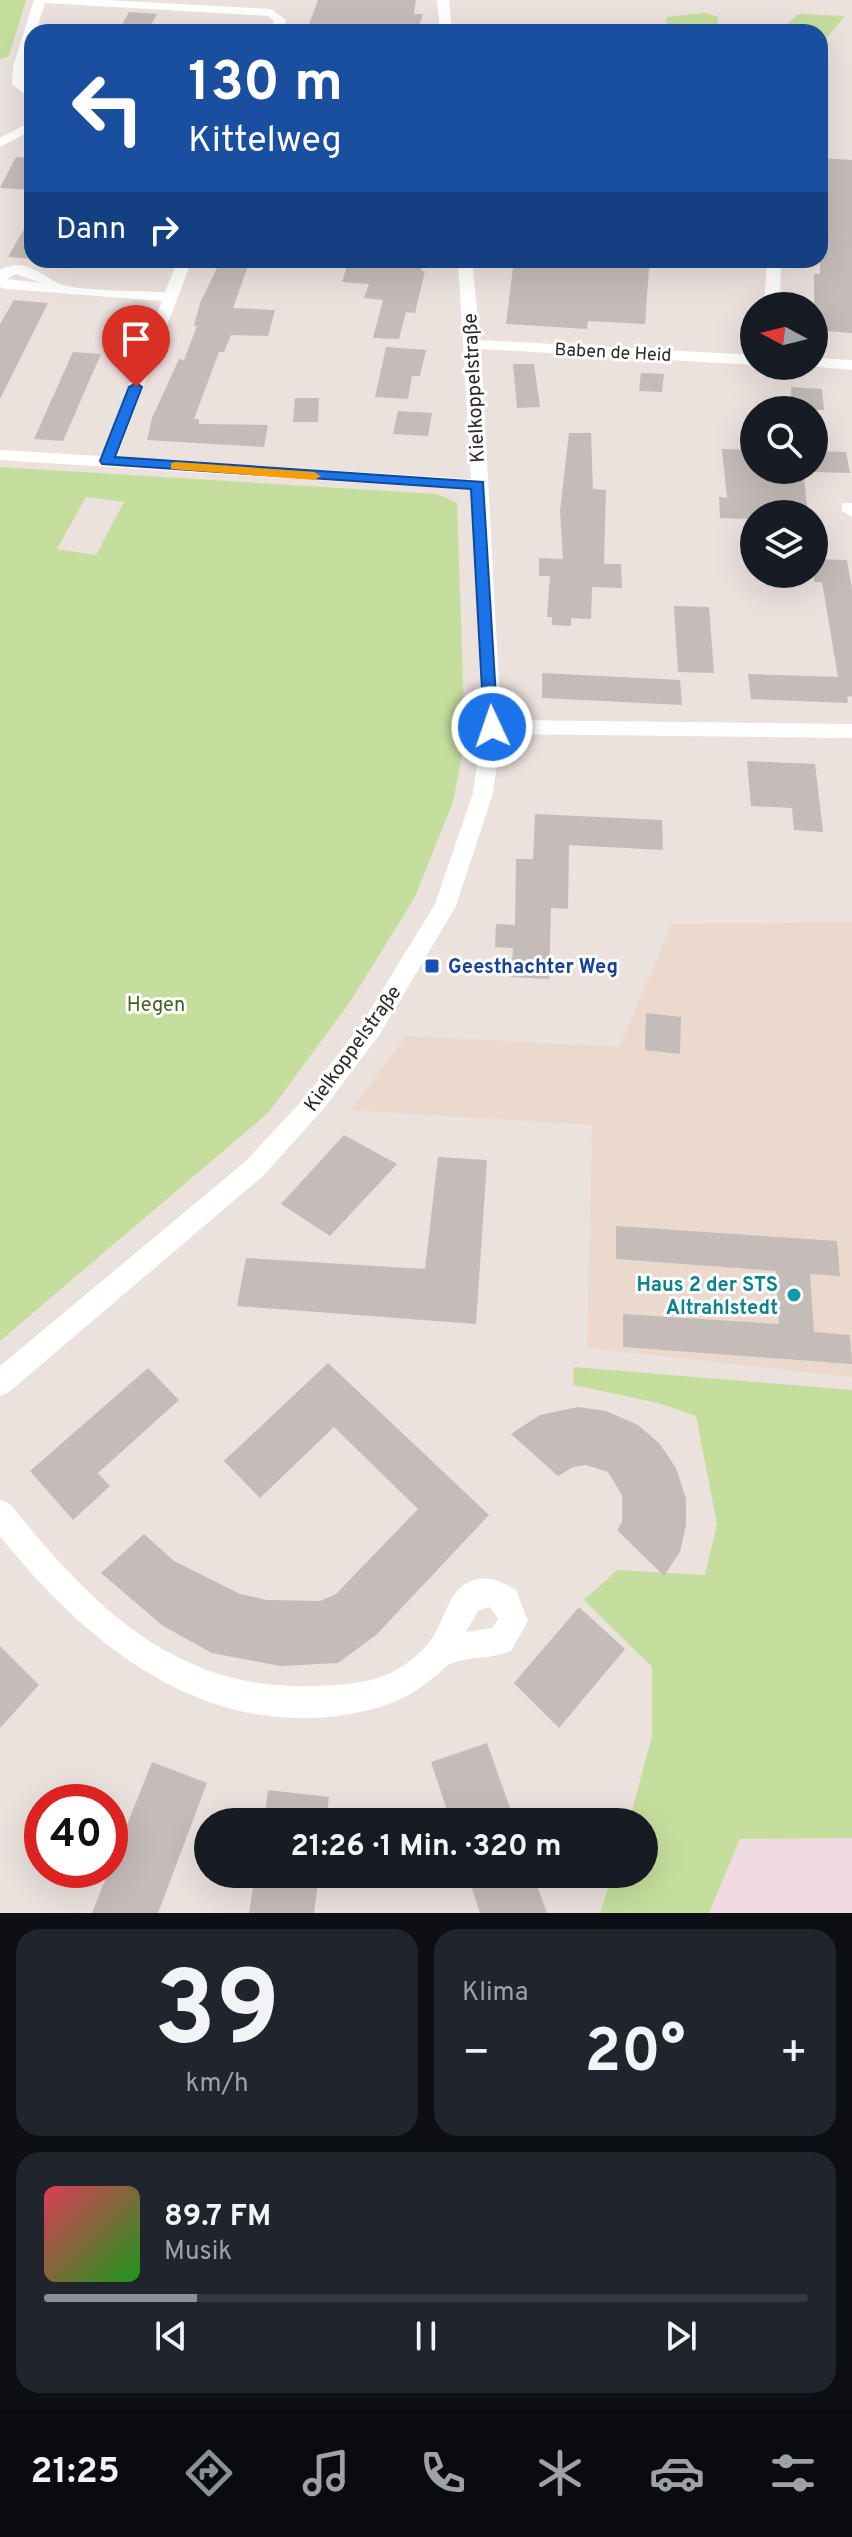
<!DOCTYPE html>
<html lang="de">
<head>
<meta charset="utf-8">
<style>
	body { margin:0; font-family:Overpass,sans-serif; background:#20242c; color:#f1f3f6; height:100vh; display:flex; flex-direction:column; font-size:30px; white-space:nowrap }
	* { box-sizing:border-box; margin:0 }
	p { font-size:26px; color:#9ea1a6 }
	.icon { flex:none; width:44px; height:44px; fill:none; stroke:currentColor; stroke-width:2; stroke-linecap:round; stroke-linejoin:round }
	.map { position:relative; height:1913px; overflow:hidden }
	.sheet { display:flex; flex-direction:column; gap:16px; padding:16px; background:#0d0f14; flex:1 }
	.sheet>* { flex:none }
	.banner { position:absolute; left:24px; top:24px; width:804px; height:244px; border-radius:24px; box-shadow:0 8px 32px #0002; background:#1a4fa0; color:#fff; overflow:hidden }
	.needle { width:52px; rotate:277deg }
	.tools { position:absolute; left:740px; top:292px; display:grid; gap:16px }
	.tools a { display:grid; place-items:center; width:88px; height:88px; border-radius:50%; background:#171b24; box-shadow:0 8px 32px #0002; font-size:40px }
	.speed { position:absolute; left:24px; top:1784px; display:flex; gap:16px; font-size:40px; font-weight:700; text-align:center }
	.speed>* { display:grid; place-content:center; width:104px; height:104px; border-radius:50%; background:#171b24; box-shadow:0 8px 32px #0002; line-height:1 }
	.speed .limit { border:12px solid #d22; background:#fff; color:#111 }
	.pin { position:absolute; display:grid; place-items:center; width:68px; height:68px; color:#fff; margin:-82px -34px; border-radius:50% 50% 50% 0; rotate:-45deg; box-shadow:0 0 8px #0007 }
	.pin .icon { rotate:45deg }
	.me { position:absolute; width:88px; margin:-44px; rotate:357deg; stroke-linejoin:round; filter:drop-shadow(0 0 6px #0008) }
	.turn { display:flex; align-items:center; gap:28px; height:168px; padding:0 32px; font-size:36px }
	.turn .icon { width:104px; height:104px; stroke-width:2.5 }
	.turn b { display:block; font-size:56px; line-height:68px }
	.then { display:flex; align-items:center; height:76px; padding:0 32px; background:#0003; gap:16px; font-size:30px }
	.big { font-size:60px; font-weight:700; line-height:1.1 }
	.sheet .card { flex:1; display:flex; flex-direction:column; justify-content:center; gap:12px; min-width:0; padding:0 28px; border-radius:24px; background:#20242c }
	.sheet .dial { align-items:center; gap:0 }
	.dial b { font-size:104px; line-height:1 }
	.song { display:flex; align-items:center; gap:24px }
	.cover { width:96px; height:96px; border-radius:12px; background:linear-gradient(135deg,hsl(350 70% 55%),hsl(120 70% 35%)) }
	.played { height:8px; border-radius:4px; background:linear-gradient(90deg,#8c9099 20%,#363941 20%) }
	.keys { display:flex; justify-content:space-around; direction:ltr }
	.heat { display:flex; justify-content:space-between; align-items:center; font-size:44px; direction:ltr }
	.sheet .tiles { flex:1; display:grid; gap:16px; grid-template-columns:1fr 1fr }
	.card:last-child { grid-column:span 2 }
	.trip { position:absolute; left:194px; top:1808px; width:464px; height:80px; border-radius:40px; background:#171b24; box-shadow:0 8px 32px #0002; font-weight:700; line-height:80px; text-align:center }
	.tabs { display:flex; height:128px; justify-content:space-around; align-items:center; background:#090b0e; color:#9ea1a6 }
	.tabs .icon { width:56px; height:56px }
	.tabs .on { color:#8c9099 }
	.tabs b { font-size:36px; color:#f1f3f6 }
	.map>svg:first-child { display:block }
</style>
</head>
<body>
<div class="map">
<svg width="852" height="1913" viewBox="0 0 852 1913">
	<rect width="100%" height="100%" fill="#ebe1dd"/>
	<polygon fill="#ecd9ce" points="852,922 852,1377 587,1348 592,1125 351,1110 406,1036 619,1047 672,924"/>
	<polygon fill="#f1dbe3" points="852,1838 852,1913 710,1913 740,1839"/>
	<g fill="#c6de9d" fill-rule="evenodd">
		<polygon points="0,0 26,0 9,56 0,59"/>
		<polygon points="705,13 718,17 717,32 664,30 667,17"/>
		<polygon points="799,14 845,16 823,42 820,32 780,30"/>
		<path d="M0,467l437,27 20,9 8,237 -12,62 -38,95 -65,105 -82,111 -268,228zM86,497l38,5 -28,53 -39,-6z"/>
		<polygon points="574,1367 852,1390 852,1838 740,1839 709,1913 600,1913 613,1874 644,1874 644,1822 629,1822 652,1736 652,1667 584,1600 617,1570 705,1575 717,1524 696,1416 658,1403 573,1385"/>
	</g>
	<g fill="#c4bcb8">
		<polygon points="318,0 416,0 414,14 423,14 417,32 306,32"/>
		<polygon points="129,12 157,14 147,32 118,32"/>
		<polygon points="16,157 32,158 32,190 0,188"/>
		<polygon points="820,158 852,160 852,333 814,330 814,274 820,274"/>
		<polygon points="32,215 32,259 8,257"/>
		<polygon points="221,260 242,260 240,265 248,266 233,308 275,310 268,336 231,335 224,352 219,352 194,419 199,419 199,424 268,425 264,447 147,440 152,418 179,359 184,360 197,326 194,326 200,303"/>
		<polygon points="349,260 423,260 421,271 425,271 415,313 406,312 399,339 373,338 383,300 364,298 369,284 342,282"/>
		<polygon points="514,260 649,268 645,324 588,321 587,329 506,324"/>
		<polygon points="14,300 48,303 0,399 0,324"/>
		<polygon points="386,347 426,350 420,376 412,376 408,399 375,397"/>
		<polygon points="73,352 101,354 63,441 34,439"/>
		<polygon points="513,364 534,364 540,407 517,408"/>
		<polygon points="641,373 664,374 662,392 639,391"/>
		<polygon points="791,387 822,389 824,410 792,410"/>
		<polygon points="295,398 319,398 318,422 293,422"/>
		<polygon points="398,411 432,413 428,436 393,434"/>
		<polygon points="569,433 591,433 593,489 606,490 604,564 621,564 622,588 592,587 591,619 571,618 571,626 552,625 552,617 547,617 550,576 539,576 539,558 563,559 560,511"/>
		<polygon points="722,449 754,450 754,470 803,470 808,514 754,514 754,519 720,518 719,497 727,498"/>
		<polygon points="814,451 846,452 850,473 814,472"/>
		<polygon points="814,559 847,560 852,589 852,696 847,697 848,703 751,699 748,674 838,677 822,582 814,582"/>
		<polygon points="674,606 709,607 714,673 678,672"/>
		<polygon points="542,673 680,680 682,705 542,698"/>
		<polygon points="747,761 815,764 823,832 794,830 792,808 751,806"/>
		<polygon points="535,814 662,820 663,850 569,845 568,909 551,908 549,979 511,977 513,948 495,947 496,924 515,925 516,859 533,859"/>
		<polygon points="646,1013 681,1017 680,1054 645,1050"/>
		<polygon points="344,1135 397,1164 330,1236 281,1204"/>
		<polygon points="438,1157 487,1160 476,1324 237,1306 246,1258 425,1269"/>
		<polygon points="616,1226 837,1241 840,1276 810,1274 814,1332 850,1335 852,1364 623,1347 623,1314 779,1324 776,1271 616,1259"/>
		<polygon points="328,1363 489,1515 376,1635 338,1663 280,1666 212,1653 163,1626 101,1573 144,1534 174,1561 240,1594 267,1600 320,1601 336,1594 418,1509 334,1427 260,1498 224,1461"/>
		<polygon points="148,1368 179,1400 98,1473 110,1486 73,1520 30,1471"/>
		<polygon points="578,1407 606,1411 638,1425 659,1443 676,1468 686,1499 686,1525 680,1552 664,1576 617,1530 622,1522 622,1495 608,1472 586,1465 573,1467 558,1476 511,1434 540,1415"/>
		<polygon points="579,1607 625,1649 559,1728 514,1683"/>
		<polygon points="0,1646 39,1685 0,1728"/>
		<polygon points="487,1743 515,1822 451,1822 431,1762"/>
		<polygon points="152,1762 207,1783 158,1913 92,1913"/>
		<polygon points="268,1790 329,1797 326,1822 264,1822"/>
		<polygon points="255,1874 319,1874 314,1913 249,1913"/>
		<polygon points="467,1874 533,1874 547,1913 480,1913"/>
	</g>
	<g fill="none" stroke-linecap="round" stroke-linejoin="round">
		<g fill="#fff" fill-rule="evenodd">
			<polygon points="34,0 107,0 271,9 286,20 281,32 269,32 274,21 268,16 45,3 36,32 32,32 24,83 32,89 32,100 12,84 13,67"/>
			<polygon points="437,0 449,0 452,32 440,32"/>
			<polygon points="32,121 32,130 0,147 0,138"/>
			<path d="M178,260h14l-75,197 354,22 -13,-219h14l8,80 274,15v10l-273,-16 20,371 351,4v14l-351,-4 -8,59 -37,113 -76,128 -55,73 -61,68 -255,217 -9,4v-30l246,-205 63,-68 55,-73 71,-116 38,-111 9,-66 -10,-237 -472,-30v-10l101,6 61,-155 -155,-12 -7,-2v-17c27,-14 40,6 63,15 18,6 80,6 102,7zM16,274l25,9 -34,-4z"/>
			<polygon points="767,260 781,260 780,306 764,306"/>
			<polygon points="814,358 852,360 852,370 808,366 814,366"/>
			<polygon points="842,503 852,503 852,517 842,511"/>
			<path d="M0,1500l10,4c80,99 163,186 300,182 25,-1 54,-1 78,-12 19,-8 40,-26 49,-44 8,-15 13,-37 28,-46 19,-11 34,-4 51,6l12,31 -17,30c-19,8 -40,5 -59,12 -7,3 -13,11 -19,15 -16,13 -33,23 -53,29 -159,45 -286,-53 -380,-171zM490,1607l8,12 -6,9 -26,4 12,-21z"/>
		</g>
	</g>
	<polygon fill="#1a73e8" stroke="#114b97" stroke-width="2" points="136,383 142,387 115,457 483,482 498,731 486,731 484,727 471,489 102,464 100,461 129,387"/>
	<polygon fill="#f59e0b" points="176,462 314,472 321,476 314,480 171,469 171,463"/>
	<rect fill="#1a4fb4" stroke="#fff" stroke-width="3" x="424" y="958" width="16" height="16" rx="4"/>
	<circle fill="#0f9aa8" stroke="#fff" stroke-width="3" cx="794" cy="1295" r="8"/>
	<g text-anchor="middle" stroke-width="6" stroke-linejoin="round" paint-order="stroke">
		<g font-size="18" fill="#2a2a2a" stroke="#fff">
			<text transform="translate(613 352) rotate(3)" y="6">Baben de Heid</text>
		</g>
		<g font-size="20" fill="#2a2a2a" stroke="#fff">
			<text transform="translate(473 388) rotate(-93)" y="7">Kielkoppelstraße</text>
			<text transform="translate(352 1048) rotate(-54)" y="7">Kielkoppelstraße</text>
		</g>
		<g font-size="20" font-weight="bold" fill="#164399" stroke="#fff" text-anchor="start">
			<text x="448" y="973">Geesthachter Weg</text>
		</g>
		<g font-size="20" fill="#41621f" stroke="#fff">
			<text x="156" y="1011">Hegen</text>
		</g>
		<g font-size="20" font-weight="bold" fill="#0d838f" stroke="#fff" text-anchor="end">
			<text x="778" y="1291">Haus 2 der STS<tspan x="778" dy="23">Altrahlstedt</tspan></text>
		</g>
	</g>
</svg>
<div class="tools">
<a><svg class="needle" viewBox="-14 -14 28 28"><path d="M0-13l5 13h-10z" fill="#e53935"/><path d="M0 13l5-13h-10z" fill="#9ea1a6"/></svg></a>
<a><svg class="icon" aria-label="search" viewBox="0 0 24 24"><circle cx="10" cy="10" r="6"/><path d="M15 15l6 6"/></svg></a>
<a><svg class="icon" aria-label="layers" viewBox="0 0 24 24"><path d="M12 4l9 5-9 5-9-5zM3 14l9 5 9-5"/></svg></a>
</div>
<div class="speed"><div class="limit">40</div></div>
<div class="pin" style="left:136px;top:387px;background:#d93025"><svg class="icon" aria-label="arrive" viewBox="0 0 24 24"><path d="M6 21V4h12l-3 4 3 4H6"/></svg></div>
<svg class="me" style="left:492px;top:727px" viewBox="-20 -20 40 40"><circle r="17" fill="#1a73e8" stroke="#fff" stroke-width="3"/><path d="M0-11L8 9 0 5-8 9z" fill="#fff"/></svg>
<div class="trip">21:26 · 1 Min. · 320 m</div>
<div class="banner">
<div class="turn"><svg class="icon" aria-label="left" viewBox="0 0 24 24"><path d="M17 20v-9H6M10 6l-5 5 5 5"/></svg><div><b>130 m</b>Kittelweg</div></div>
<div class="then">Dann<svg class="icon" aria-label="right" viewBox="0 0 24 24"><path d="M7 20v-9h11M14 6l5 5-5 5"/></svg></div>
</div>
</div>
<section class="sheet">
<div class="tiles">
<div class="card dial"><b>39</b><p>km/h</p></div>
<div class="card"><p>Klima</p>
<div class="heat"><a>−</a><b class="big">20°</b><a>+</a></div>
</div>
<div class="card">
<div class="song"><i class="cover"></i><div><b>89.7 FM</b><p>Musik</p></div></div>
<div class="played"></div>
<div class="keys"><svg class="icon" aria-label="previous" viewBox="0 0 24 24"><path d="M18 5L8 12l10 7zM5 5v14"/></svg><svg class="icon" aria-label="pause" viewBox="0 0 24 24"><path d="M8 5v14M16 5v14"/></svg><svg class="icon" aria-label="next" viewBox="0 0 24 24"><path d="M6 5l10 7-10 7zM19 5v14"/></svg></div>
</div>
</div>
</section>
<nav class="tabs">
<b>21:25</b>
<svg class="icon on" aria-label="directions" viewBox="0 0 24 24"><path d="M12 3l9 9-9 9-9-9zM9 14v-3h6M13 9l2 2-2 2"/></svg>
<svg class="icon" aria-label="music" viewBox="0 0 24 24"><path d="M9 18V5l10-2v13"/><circle cx="6" cy="18" r="3"/><circle cx="16" cy="16" r="3"/></svg>
<svg class="icon" aria-label="phone" viewBox="0 0 24 24"><path d="M5 4h4l2 5-3 2q2 4 5 5l2-3 5 2v4C11 20 4 13 5 4z"/></svg>
<svg class="icon" aria-label="climate" viewBox="0 0 24 24"><path d="M12 3v18M4 7l16 10M4 17L20 7"/></svg>
<svg class="icon" aria-label="car" viewBox="0 0 24 24"><path d="M5 17H2v-5l4-1 3-4h7l3 4 3 1v5h-3M9 17h6M6 11h13"/><circle cx="7" cy="17" r="2"/><circle cx="17" cy="17" r="2"/></svg>
<svg class="icon" aria-label="filters" viewBox="0 0 24 24"><path d="M4 7h16M4 17h16"/><circle cx="9" cy="7" r="2"/><circle cx="15" cy="17" r="2"/></svg>
</nav>
</body>
</html>
